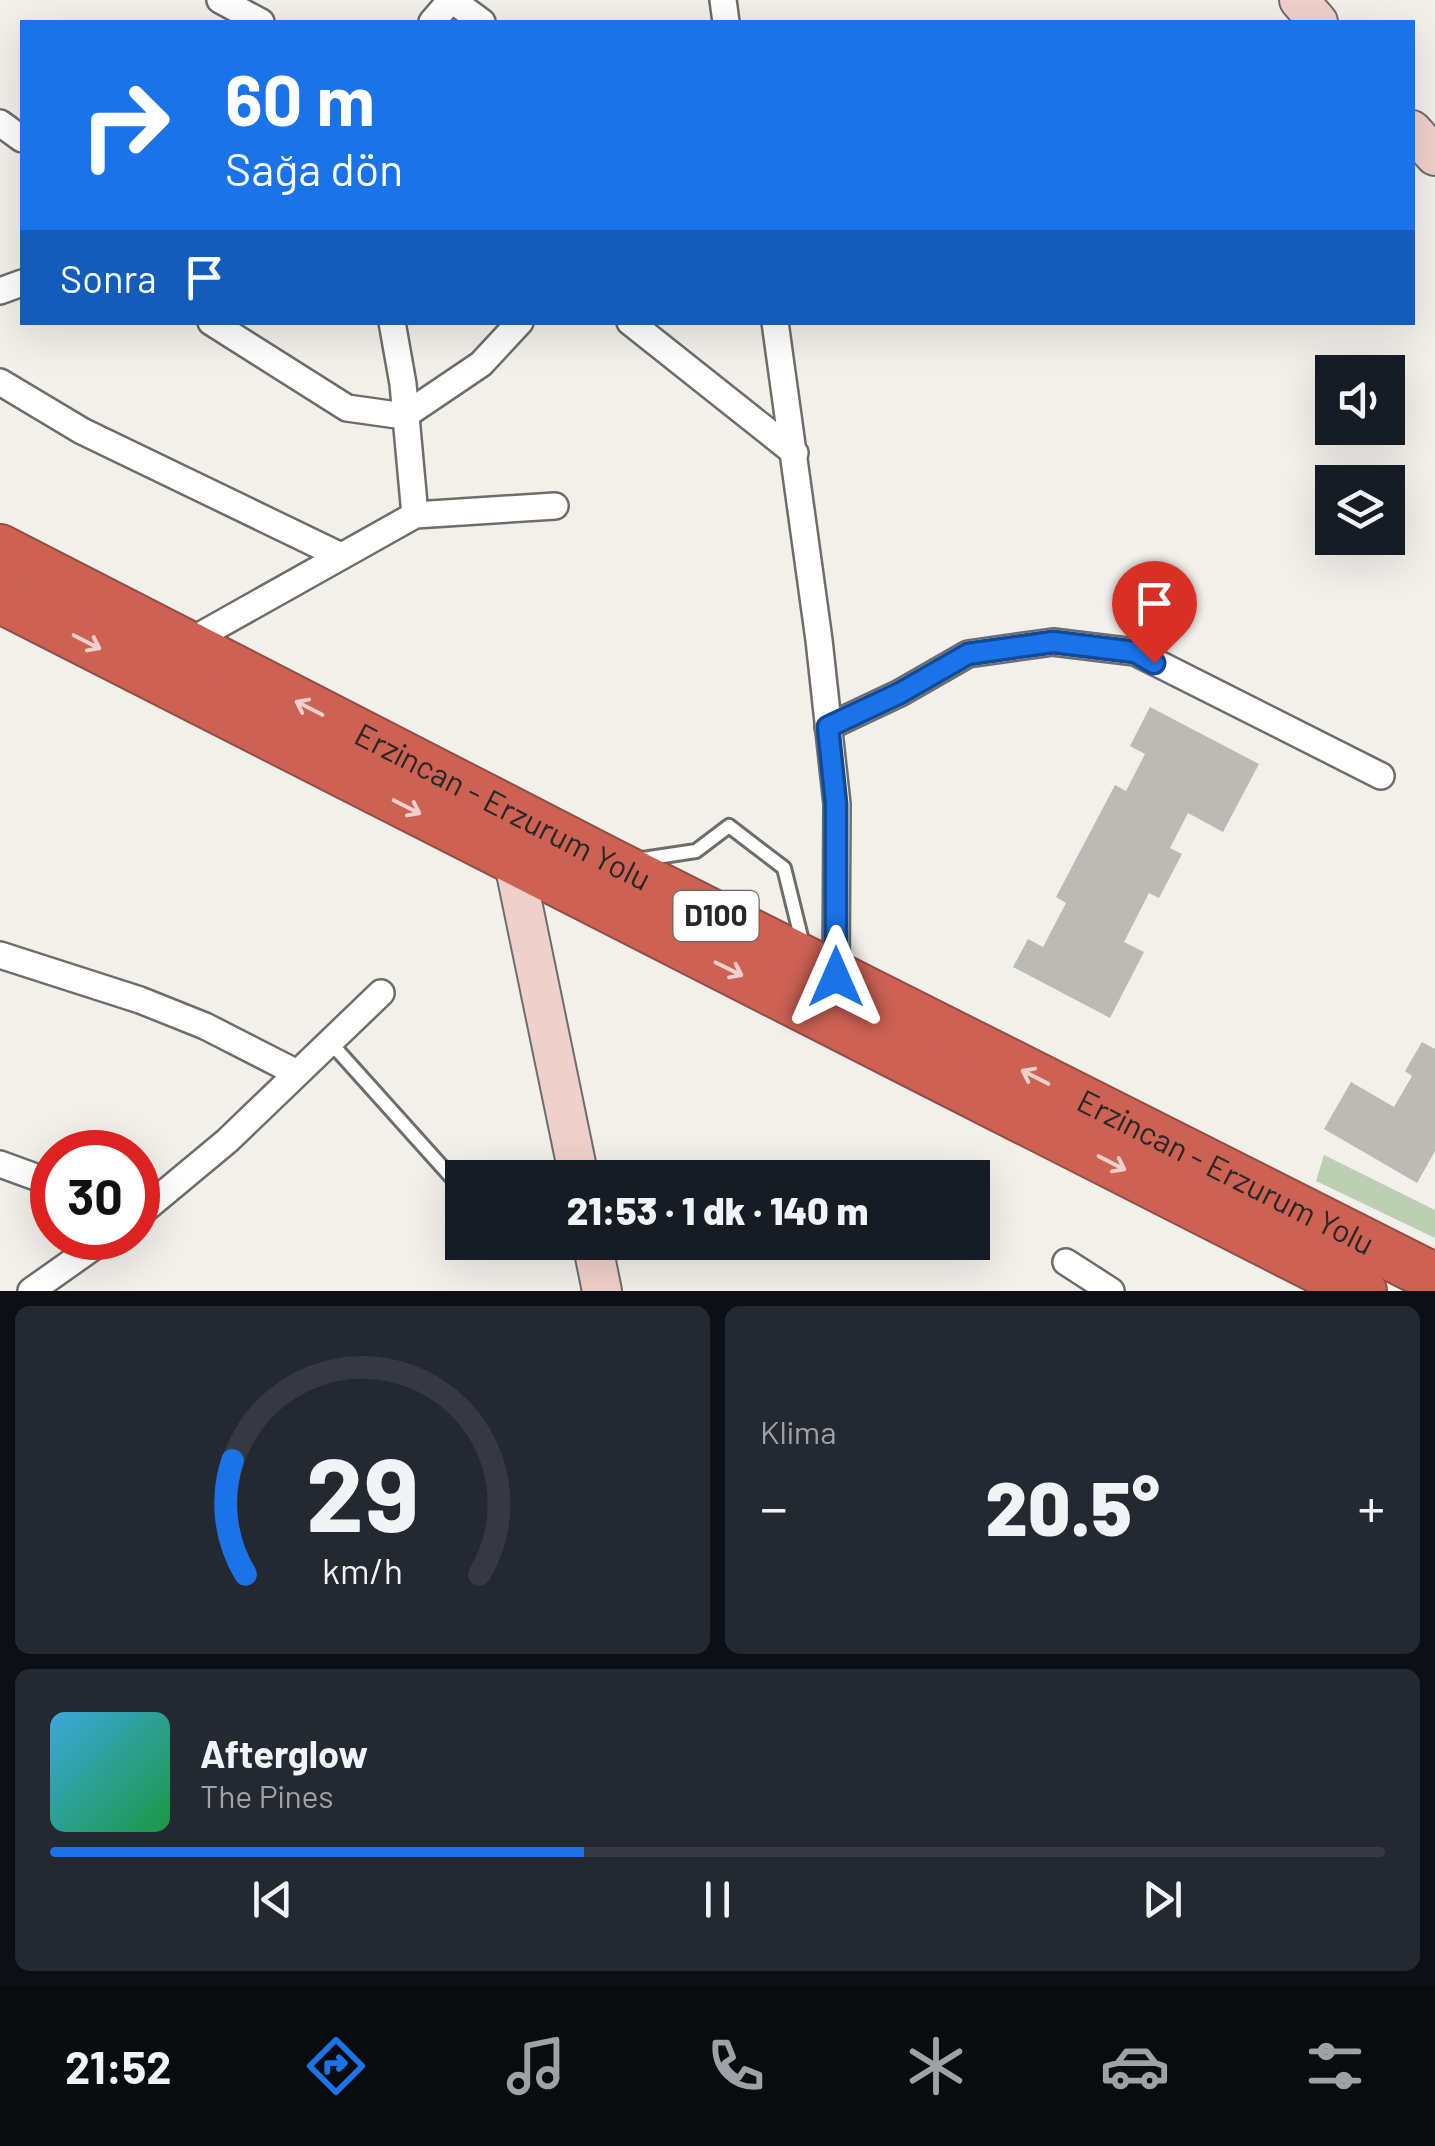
<!DOCTYPE html>
<html lang="tr">
<head>
<meta charset="utf-8">
<style>
	body { margin:0; font-family:Barlow,sans-serif; background:#242831; color:#f1f3f6; height:100vh; display:flex; flex-direction:column; font-size:38px; white-space:nowrap }
	* { box-sizing:border-box; margin:0 }
	p { font-size:32px; color:#9ea1a6 }
	.icon { flex:none; width:55px; height:55px; fill:none; stroke:currentColor; stroke-width:2; stroke-linecap:round; stroke-linejoin:round }
	.map { position:relative; height:1291px; overflow:hidden }
	.side { display:flex; flex-direction:column; gap:15px; padding:15px; background:#0d0f14; flex:1 }
	.side>* { flex:none }
	.guide { position:absolute; left:20px; top:20px; width:1395px; height:305px; border-radius:0px; box-shadow:0 10px 40px #0002; background:#1a73e8; color:#fff; overflow:hidden }
	.tools { position:absolute; left:1315px; top:355px; display:grid; gap:20px }
	.tools a { display:grid; place-items:center; width:90px; height:90px; border-radius:0px; background:#171b24; box-shadow:0 10px 40px #0002; font-size:50px }
	.speed { position:absolute; left:30px; top:1130px; display:flex; gap:20px; font-size:50px; font-weight:700; text-align:center }
	.speed>* { display:grid; place-content:center; width:130px; height:130px; border-radius:50%; background:#171b24; box-shadow:0 10px 40px #0002; line-height:1 }
	.speed .limit { border:15px solid #d22; background:#fff; color:#111 }
	.pin { position:absolute; display:grid; place-items:center; width:85px; height:85px; color:#fff; margin:-102px -42px; border-radius:50% 50% 50% 0; rotate:-45deg; box-shadow:0 0 10px #0007 }
	.pin .icon { rotate:45deg }
	.me { position:absolute; width:110px; margin:-55px; rotate:0deg; stroke-linejoin:round; filter:drop-shadow(0 0 8px #0008) }
	.turn { display:flex; align-items:center; gap:35px; height:210px; padding:0 40px; font-size:45px }
	.turn .icon { width:130px; height:130px; stroke-width:2.5 }
	.turn b { display:block; font-size:70px; line-height:85px }
	.then { display:flex; align-items:center; height:95px; padding:0 40px; background:#0003; gap:20px; font-size:38px }
	.big { font-size:75px; font-weight:800; line-height:1.1 }
	.side .widget { flex:1; display:flex; flex-direction:column; justify-content:center; gap:15px; min-width:0; padding:0 35px; border-radius:15px; background:#242831 }
	.side .dial { align-items:center; gap:0 }
	.dial svg { height:260px; overflow:visible; fill:none; stroke:#363941; stroke-width:7; stroke-linecap:round; text-anchor:middle }
	.dial text { fill:#f1f3f6; stroke:none }
	.song { display:flex; align-items:center; gap:30px }
	.cover { width:120px; height:120px; border-radius:15px; background:linear-gradient(135deg,hsl(200 70% 55%),hsl(140 70% 35%)) }
	.played { height:10px; border-radius:5px; background:linear-gradient(90deg,#1a73e8 40%,#363941 40%) }
	.keys { display:flex; justify-content:space-around; direction:ltr }
	.heat { display:flex; justify-content:space-between; align-items:center; font-size:55px; direction:ltr }
	.side .tiles { flex:1; display:grid; gap:15px; grid-template-columns:1fr 1fr }
	.widget:last-child { grid-column:span 2 }
	.trip { position:absolute; left:445px; top:1160px; width:545px; height:100px; border-radius:0px; background:#171b24; box-shadow:0 10px 40px #0002; font-weight:800; line-height:100px; text-align:center }
	.menu { display:flex; height:160px; justify-content:space-around; align-items:center; background:#090b0e; color:#9ea1a6 }
	.menu .icon { width:70px; height:70px }
	.menu .selected { color:#1a73e8 }
	.menu b { font-size:45px; color:#f1f3f6 }
	.map>svg:first-child { display:block }
</style>
</head>
<body>
<div class="map">
<svg width="1435" height="1291" viewBox="0 0 1435 1291">
	<rect width="100%" height="100%" fill="#f2f0eb"/>
	<polygon fill="#bccfb3" points="1324,1155 1435,1210 1435,1238 1316,1181"/>
	<g fill="#bbbab5">
		<polygon points="1150,707 1259,764 1223,832 1188,813 1170,848 1182,854 1159,898 1149,893 1124,942 1144,952 1110,1018 1013,967 1028,939 1043,947 1066,903 1056,897 1115,785 1126,791 1145,754 1130,746"/>
		<polygon points="1422,1042 1435,1049 1435,1151 1417,1183 1324,1129 1351,1082 1394,1107 1412,1076 1405,1071"/>
	</g>
	<g fill="none" stroke-linecap="round" stroke-linejoin="round">
		<defs>
			<g id="lane">
				<polyline points="636,860 696,851 729,826 784,868 803,945"/>
				<polyline points="330,1042 462,1189"/>
				<polyline points="511,1242 516,1249"/>
			</g>
			<g id="street">
				<polyline points="220,0 261,22"/>
				<polyline points="452,0 482,22"/>
				<polyline points="723,0 726,22"/>
				<polyline points="432,22 451,0"/>
				<polyline points="0,123 22,139"/>
				<polyline points="0,291 22,283"/>
				<polyline points="211,322 347,408 404,416 481,364 520,322"/>
				<polyline points="392,322 403,384 415,515"/>
				<polyline points="630,322 795,453"/>
				<polyline points="775,322 819,640 837,804 836,977"/>
				<polyline points="0,382 82,431 341,556"/>
				<polyline points="185,644 415,515 555,506"/>
				<polyline points="828,727 900,693 968,654 1053,642 1135,652 1381,776"/>
				<polyline points="0,955 140,1000 205,1026 297,1073"/>
				<polyline points="0,1164 52,1183"/>
				<polyline points="138,1215 227,1141 381,993"/>
				<polyline points="1066,1262 1111,1291"/>
				<polyline points="31,1291 106,1238"/>
			</g>
			<g id="secondary">
				<polyline points="1299,0 1318,22"/>
				<polyline points="1412,130 1435,156"/>
				<polyline points="514,863 579,1178"/>
				<polyline points="592,1242 602,1291"/>
			</g>
			<g id="highway">
				<path id="s1" d="M0,549l611,314 824,415"/>
				<path d="M0,598c453,232 908,462 1362,693"/>
			</g>
		</defs>
		<use href="#lane" stroke="#6f6d69" stroke-width="18"/>
		<use href="#street" stroke="#6f6d69" stroke-width="30"/>
		<use href="#secondary" stroke="#6f6d69" stroke-width="42"/>
		<use href="#highway" stroke="#934d44" stroke-width="52"/>
		<use href="#lane" stroke="#fff" stroke-width="12"/>
		<use href="#street" stroke="#fff" stroke-width="25"/>
		<use href="#secondary" stroke="#f0d0cc" stroke-width="38"/>
		<use href="#highway" stroke="#cc6154" stroke-width="48"/>
	</g>
	<defs><path id="oneway-shaft" d="M-6 0H5M1.5-3L5.5 0L1.5 3" fill="none" stroke-width="1.6" stroke-linecap="round" stroke-linejoin="round" transform="scale(2.5)"/></defs>
	<g stroke="#f0d0cc">
		<use href="#oneway-shaft" transform="translate(87 642) rotate(27)"/>
		<use href="#oneway-shaft" transform="translate(309 708) rotate(-153)"/>
		<use href="#oneway-shaft" transform="translate(407 807) rotate(27)"/>
		<use href="#oneway-shaft" transform="translate(729 969) rotate(26)"/>
		<use href="#oneway-shaft" transform="translate(1035 1077) rotate(-153)"/>
		<use href="#oneway-shaft" transform="translate(1112 1163) rotate(27)"/>
	</g>
	<g fill="none" stroke-linecap="round" stroke-linejoin="round">
		<defs>
			<polyline id="route" points="836,977 836,804 828,727 900,693 968,654 1053,642 1135,652 1154,663"/>
		</defs>
		<use href="#route" stroke="#114b97" stroke-width="25"/>
		<use href="#route" stroke="#1a73e8" stroke-width="18"/>
	</g>
	<g text-anchor="middle" stroke-width="8" stroke-linejoin="round" paint-order="stroke">
		<rect fill="#fff" stroke="#686867" stroke-width="2.5" x="673.5" y="891" width="85" height="50" rx="8"/>
		<g font-size="30" font-weight="bold" fill="#282826">
			<text x="716" y="926">D100</text>
		</g>
		<g font-size="32" fill="#282826" stroke="#fff">
			<text dy="11" stroke="none"><textPath href="#s1" startOffset="565">Erzincan - Erzurum Yolu</textPath></text>
			<text dy="11" stroke="none"><textPath href="#s1" startOffset="1375">Erzincan - Erzurum Yolu</textPath></text>
		</g>
	</g>
</svg>
<div class="tools">
<a><svg class="icon" aria-label="sound" viewBox="0 0 24 24"><path d="M4 9h4l5-4v14l-5-4H4zM17 9q2 3 0 6"/></svg></a>
<a><svg class="icon" aria-label="layers" viewBox="0 0 24 24"><path d="M12 4l9 5-9 5-9-5zM3 14l9 5 9-5"/></svg></a>
</div>
<div class="speed"><div class="limit">30</div></div>
<div class="pin" style="left:1154px;top:663px;background:#d93025"><svg class="icon" aria-label="arrive" viewBox="0 0 24 24"><path d="M6 21V4h12l-3 4 3 4H6"/></svg></div>
<svg class="me" style="left:836px;top:977px" viewBox="-20 -20 40 40"><path d="M0-17L14 15 0 8-14 15z" fill="#1a73e8" stroke="#fff" stroke-width="4"/></svg>
<div class="trip">21:53 · 1 dk · 140 m</div>
<div class="guide">
<div class="turn"><svg class="icon" aria-label="right" viewBox="0 0 24 24"><path d="M7 20v-9h11M14 6l5 5-5 5"/></svg><div><b>60 m</b>Sağa dön</div></div>
<div class="then">Sonra<svg class="icon" aria-label="arrive" viewBox="0 0 24 24"><path d="M6 21V4h12l-3 4 3 4H6"/></svg></div>
</div>
</div>
<section class="side">
<div class="tiles">
<div class="widget dial"><svg viewBox="0 0 100 80">
<path d="M14 69A42 42 0 1 1 86 69"/>
<path d="M14 69A42 42 0 0 1 10 34" stroke="#1a73e8"/>
<text x="50" y="56" font-size="32" font-weight="700">29</text>
<text x="50" y="72" font-size="11">km/h</text>
</svg></div>
<div class="widget"><p>Klima</p>
<div class="heat"><a>−</a><b class="big">20.5°</b><a>+</a></div>
</div>
<div class="widget">
<div class="song"><i class="cover"></i><div><b>Afterglow</b><p>The Pines</p></div></div>
<div class="played"></div>
<div class="keys"><svg class="icon" aria-label="previous" viewBox="0 0 24 24"><path d="M18 5L8 12l10 7zM5 5v14"/></svg><svg class="icon" aria-label="pause" viewBox="0 0 24 24"><path d="M8 5v14M16 5v14"/></svg><svg class="icon" aria-label="next" viewBox="0 0 24 24"><path d="M6 5l10 7-10 7zM19 5v14"/></svg></div>
</div>
</div>
</section>
<nav class="menu">
<b>21:52</b>
<svg class="icon selected" aria-label="directions" viewBox="0 0 24 24"><path d="M12 3l9 9-9 9-9-9zM9 14v-3h6M13 9l2 2-2 2"/></svg>
<svg class="icon" aria-label="music" viewBox="0 0 24 24"><path d="M9 18V5l10-2v13"/><circle cx="6" cy="18" r="3"/><circle cx="16" cy="16" r="3"/></svg>
<svg class="icon" aria-label="phone" viewBox="0 0 24 24"><path d="M5 4h4l2 5-3 2q2 4 5 5l2-3 5 2v4C11 20 4 13 5 4z"/></svg>
<svg class="icon" aria-label="climate" viewBox="0 0 24 24"><path d="M12 3v18M4 7l16 10M4 17L20 7"/></svg>
<svg class="icon" aria-label="car" viewBox="0 0 24 24"><path d="M5 17H2v-5l4-1 3-4h7l3 4 3 1v5h-3M9 17h6M6 11h13"/><circle cx="7" cy="17" r="2"/><circle cx="17" cy="17" r="2"/></svg>
<svg class="icon" aria-label="filters" viewBox="0 0 24 24"><path d="M4 7h16M4 17h16"/><circle cx="9" cy="7" r="2"/><circle cx="15" cy="17" r="2"/></svg>
</nav>
</body>
</html>
